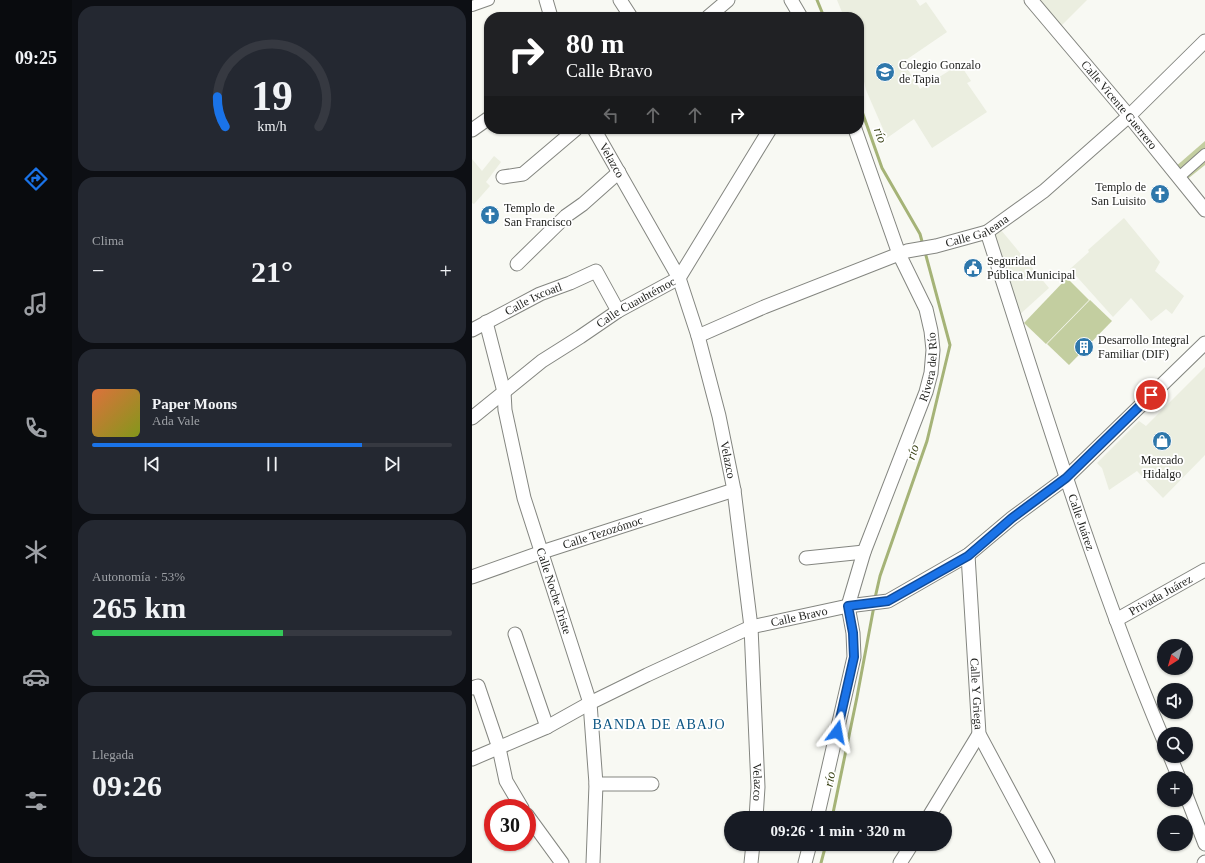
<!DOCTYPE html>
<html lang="es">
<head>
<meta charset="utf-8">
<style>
	body { margin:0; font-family:Georgia,serif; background:#242831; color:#f1f3f6; height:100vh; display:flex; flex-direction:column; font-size:15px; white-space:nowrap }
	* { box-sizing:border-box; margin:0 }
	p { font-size:13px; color:#9ea1a6 }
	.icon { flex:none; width:22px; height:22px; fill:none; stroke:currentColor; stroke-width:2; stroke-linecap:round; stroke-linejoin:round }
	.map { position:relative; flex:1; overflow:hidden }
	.drawer { display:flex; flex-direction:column; gap:6px; padding:6px; background:#0d0f14; width:400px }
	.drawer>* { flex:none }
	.guide { position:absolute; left:12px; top:12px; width:380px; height:122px; border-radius:16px; box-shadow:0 1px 3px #0004; background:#202124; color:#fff; overflow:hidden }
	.needle { width:26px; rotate:217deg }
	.controls { position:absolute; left:685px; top:639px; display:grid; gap:8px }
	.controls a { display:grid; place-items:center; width:36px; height:36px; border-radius:50%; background:#171b24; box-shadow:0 1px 3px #0004; font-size:20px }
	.speed { position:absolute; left:12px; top:799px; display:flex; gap:8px; font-size:20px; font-weight:700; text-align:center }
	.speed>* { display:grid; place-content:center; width:52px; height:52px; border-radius:50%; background:#171b24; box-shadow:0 1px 3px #0004; line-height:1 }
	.speed .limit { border:6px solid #d22; background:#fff; color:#111 }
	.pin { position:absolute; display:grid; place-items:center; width:34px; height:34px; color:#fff; margin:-17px; border:2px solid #fff; border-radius:50%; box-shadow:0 1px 4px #0007 }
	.me { position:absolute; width:44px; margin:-22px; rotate:13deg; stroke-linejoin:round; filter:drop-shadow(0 0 3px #0008) }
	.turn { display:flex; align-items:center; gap:14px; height:84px; padding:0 16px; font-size:18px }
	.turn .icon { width:52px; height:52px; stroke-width:2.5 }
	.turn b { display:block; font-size:28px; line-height:34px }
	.lanes { display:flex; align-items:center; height:38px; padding:0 16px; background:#0003; justify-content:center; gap:20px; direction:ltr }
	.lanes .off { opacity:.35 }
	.big { font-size:30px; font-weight:600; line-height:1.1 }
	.drawer .widget { flex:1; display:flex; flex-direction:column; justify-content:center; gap:6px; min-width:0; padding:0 14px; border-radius:16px; background:#242831 }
	.drawer .dial { align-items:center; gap:0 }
	.dial svg { height:104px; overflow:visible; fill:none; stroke:#363941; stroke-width:7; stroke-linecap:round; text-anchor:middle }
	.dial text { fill:#f1f3f6; stroke:none }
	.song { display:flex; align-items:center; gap:12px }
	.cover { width:48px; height:48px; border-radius:6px; background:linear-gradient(135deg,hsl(20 70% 55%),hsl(70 70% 35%)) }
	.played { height:4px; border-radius:2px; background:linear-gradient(90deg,#1a73e8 75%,#363941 75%) }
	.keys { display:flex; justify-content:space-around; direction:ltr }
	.heat { display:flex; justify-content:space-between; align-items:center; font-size:22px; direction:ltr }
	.charge { height:6px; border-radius:3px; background:linear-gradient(90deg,#34c759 53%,#363941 0) }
	.trip { position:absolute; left:252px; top:811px; width:228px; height:40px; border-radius:20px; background:#171b24; box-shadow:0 1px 3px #0004; font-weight:600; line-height:40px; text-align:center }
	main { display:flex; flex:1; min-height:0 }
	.menu { display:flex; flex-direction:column; width:72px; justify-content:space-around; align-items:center; background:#090b0e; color:#9ea1a6 }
	.menu .icon { width:28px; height:28px }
	.menu .on { color:#1a73e8 }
	.menu b { font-size:18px; color:#f1f3f6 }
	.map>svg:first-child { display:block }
</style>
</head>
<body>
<main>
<nav class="menu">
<b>09:25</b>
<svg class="icon on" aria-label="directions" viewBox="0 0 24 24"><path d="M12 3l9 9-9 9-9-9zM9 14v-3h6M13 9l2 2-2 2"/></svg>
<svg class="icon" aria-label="music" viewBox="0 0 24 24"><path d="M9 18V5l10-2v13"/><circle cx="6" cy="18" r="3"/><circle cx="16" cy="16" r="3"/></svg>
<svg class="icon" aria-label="phone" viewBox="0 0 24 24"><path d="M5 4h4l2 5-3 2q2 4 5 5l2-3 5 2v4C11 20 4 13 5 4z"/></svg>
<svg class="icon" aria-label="climate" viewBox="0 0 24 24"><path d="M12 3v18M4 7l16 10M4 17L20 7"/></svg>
<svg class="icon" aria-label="car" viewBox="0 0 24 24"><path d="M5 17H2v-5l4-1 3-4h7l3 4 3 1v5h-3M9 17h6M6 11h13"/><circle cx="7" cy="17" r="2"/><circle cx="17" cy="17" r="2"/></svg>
<svg class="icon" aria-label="filters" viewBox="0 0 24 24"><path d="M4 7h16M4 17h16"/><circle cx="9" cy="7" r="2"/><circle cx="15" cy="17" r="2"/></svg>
</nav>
<section class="drawer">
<div class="widget dial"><svg viewBox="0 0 100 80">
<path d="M14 69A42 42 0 1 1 86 69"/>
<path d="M14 69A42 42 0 0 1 8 46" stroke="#1a73e8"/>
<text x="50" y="56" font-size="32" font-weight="700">19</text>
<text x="50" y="72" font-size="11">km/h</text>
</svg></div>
<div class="widget"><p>Clima</p>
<div class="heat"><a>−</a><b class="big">21°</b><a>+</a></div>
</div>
<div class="widget">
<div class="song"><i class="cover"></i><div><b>Paper Moons</b><p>Ada Vale</p></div></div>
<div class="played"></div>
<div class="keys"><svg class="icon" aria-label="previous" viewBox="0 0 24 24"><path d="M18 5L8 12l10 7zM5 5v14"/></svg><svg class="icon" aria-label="pause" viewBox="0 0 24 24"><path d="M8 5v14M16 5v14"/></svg><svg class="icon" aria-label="next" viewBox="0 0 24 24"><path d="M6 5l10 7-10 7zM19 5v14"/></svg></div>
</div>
<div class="widget"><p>Autonomía · 53%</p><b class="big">265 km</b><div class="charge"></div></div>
<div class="widget"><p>Llegada</p><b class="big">09:26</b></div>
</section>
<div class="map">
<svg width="733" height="863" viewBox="0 0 733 863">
	<rect width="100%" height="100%" fill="#f8f9f3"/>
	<g fill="#ebeee0">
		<polygon points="365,0 444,0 448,6 454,2 475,32 431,62 448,89 488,64 499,81 495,83 515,112 460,148 442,119 415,138 394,90 387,60 387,17 372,17"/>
		<polygon points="564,0 615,0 588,27"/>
		<polygon points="22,156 29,162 14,182 18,186 2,204 0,203 0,159 10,171"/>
		<polygon points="652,218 688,262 683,271 712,296 700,314 694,309 679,321 659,298 641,317 598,269 617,252 616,250"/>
		<polygon points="529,230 577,288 545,317 519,237"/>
		<polygon points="733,367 733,455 691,498 665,471 637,490 630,468 625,463 667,421 674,426"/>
	</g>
	<g fill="#c3cea0">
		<polygon points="733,141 733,165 713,181 702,168"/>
		<polygon points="595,278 617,300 574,344 552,323"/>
		<polygon points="618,300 640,321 597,365 575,344"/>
	</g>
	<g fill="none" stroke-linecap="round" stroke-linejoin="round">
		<g stroke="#a5b377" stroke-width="3">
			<polyline points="345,0 352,17"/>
			<polyline points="387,103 410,168 448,234 451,245"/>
			<polyline points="403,598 408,576 455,441 478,345 453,252"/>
			<polyline points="360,818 385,697 402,606"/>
			<polyline points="349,863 354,844"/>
		</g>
		<defs>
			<g id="pedestrian">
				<polyline points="0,6 17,0"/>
				<polyline points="706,178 733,154"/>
			</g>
			<g id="minor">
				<polyline points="74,0 79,17"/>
				<polyline points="148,0 159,17"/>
				<polyline points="319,0 329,17"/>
				<path id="s1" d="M559,0l98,116 76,94"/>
				<polyline points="236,17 256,0"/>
				<path id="s2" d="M122,129l85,149 19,58 21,80 15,74 17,137 7,160 -2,31"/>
				<polyline points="0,130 17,118"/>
				<polyline points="31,177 51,174 104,129"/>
				<path id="s3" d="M515,232c55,171 107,343 177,509"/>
				<polyline points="45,264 94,216 111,204 147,172"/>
				<path id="s4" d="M14,322l18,70 1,18 19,88 66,205 6,81 -3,79"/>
				<path id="s5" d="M0,330l68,-36 30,-11 26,-12 22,40"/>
				<path id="s6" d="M226,336l66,-29 135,-53 8,-3 29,-5 51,-14 57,-41 85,-75 76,-75"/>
				<path id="s7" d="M0,418l70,-57 38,-24 38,-26 61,-33 91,-149"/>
				<path id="s8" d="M496,555l11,179 69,129"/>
				<polyline points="334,558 392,552"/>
				<path id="s9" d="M0,577l70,-25 192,-62"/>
				<path id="s10" d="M644,620l89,-50"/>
				<polyline points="43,634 75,727"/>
				<polyline points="0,688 6,686 27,748 34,781 50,808"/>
				<polyline points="698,756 707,778"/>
				<path id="s11" d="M0,759l75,-32 43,-24 57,-28 104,-48 97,-21 40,-5 80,-46 44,-37 54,-40 139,-135"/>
				<polyline points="124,784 180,784"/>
				<polyline points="714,795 733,844"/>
				<polyline points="55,815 90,863"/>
				<path id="s12" d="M345,818l37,-161 -1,-24 -5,-27 16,-54 62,-160 5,-19 2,-23 -2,-19 -5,-22 -27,-55 -44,-125"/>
				<polyline points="456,818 507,734"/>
				<polyline points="279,863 281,844"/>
				<polyline points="333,863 338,844"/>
				<polyline points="428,863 440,844"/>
				<polyline points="732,863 733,862"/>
			</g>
		</defs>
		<use href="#pedestrian" stroke="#848680" stroke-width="12"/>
		<use href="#minor" stroke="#848680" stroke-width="15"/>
		<use href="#pedestrian" stroke="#fff" stroke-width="10"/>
		<use href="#minor" stroke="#fff" stroke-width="13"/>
	</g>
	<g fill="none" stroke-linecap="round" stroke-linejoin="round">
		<defs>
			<polyline id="route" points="365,732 382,657 381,633 376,606 416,601 496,556 540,518 594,478 679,395"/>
		</defs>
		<use href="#route" stroke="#114b97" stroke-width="10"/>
		<use href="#route" stroke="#1a73e8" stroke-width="7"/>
	</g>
	<defs>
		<symbol id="school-disc" viewBox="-11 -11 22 22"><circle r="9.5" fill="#2e77ab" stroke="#fff"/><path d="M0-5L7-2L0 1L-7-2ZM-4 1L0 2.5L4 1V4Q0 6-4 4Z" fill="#fff"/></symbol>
		<symbol id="church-disc" viewBox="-11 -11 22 22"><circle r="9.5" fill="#2e77ab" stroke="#fff"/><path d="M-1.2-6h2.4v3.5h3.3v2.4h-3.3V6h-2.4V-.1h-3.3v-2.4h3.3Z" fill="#fff"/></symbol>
		<symbol id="civic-disc" viewBox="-11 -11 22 22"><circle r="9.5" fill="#2e77ab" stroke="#fff"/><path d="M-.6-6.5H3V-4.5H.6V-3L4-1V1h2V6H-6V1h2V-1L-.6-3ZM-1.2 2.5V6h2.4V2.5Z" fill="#fff"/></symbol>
		<symbol id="building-disc" viewBox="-11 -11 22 22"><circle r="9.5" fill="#2e77ab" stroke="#fff"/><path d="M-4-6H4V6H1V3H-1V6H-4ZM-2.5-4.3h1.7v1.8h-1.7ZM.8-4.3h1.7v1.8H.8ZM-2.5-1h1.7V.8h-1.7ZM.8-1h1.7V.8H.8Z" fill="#fff"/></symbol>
		<symbol id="shop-disc" viewBox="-11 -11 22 22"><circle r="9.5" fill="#2e77ab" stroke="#fff"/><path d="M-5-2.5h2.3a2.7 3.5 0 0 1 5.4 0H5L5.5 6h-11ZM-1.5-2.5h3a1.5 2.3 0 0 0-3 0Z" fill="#fff"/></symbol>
	</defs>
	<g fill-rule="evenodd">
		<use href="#school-disc" x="402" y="61" width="22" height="22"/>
		<use href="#church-disc" x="677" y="183" width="22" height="22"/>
		<use href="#church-disc" x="7" y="204" width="22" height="22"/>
		<use href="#civic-disc" x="490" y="257" width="22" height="22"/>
		<use href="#building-disc" x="601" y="336" width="22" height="22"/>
		<use href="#shop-disc" x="679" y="430" width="22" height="22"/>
	</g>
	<g text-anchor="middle" stroke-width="3.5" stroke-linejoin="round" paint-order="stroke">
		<g font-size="12" fill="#1d1e1b" stroke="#fff" text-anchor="start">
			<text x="427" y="69">Colegio Gonzalo<tspan x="427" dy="14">de Tapia</tspan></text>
			<text x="674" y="191" text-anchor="end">Templo de<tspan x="674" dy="14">San Luisito</tspan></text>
			<text x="32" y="212">Templo de<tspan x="32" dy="14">San Francisco</tspan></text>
			<text x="515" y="265">Seguridad<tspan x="515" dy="14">Pública Municipal</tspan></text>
			<text x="626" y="344">Desarrollo Integral<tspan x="626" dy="14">Familiar (DIF)</tspan></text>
			<text x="690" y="464" text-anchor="middle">Mercado<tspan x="690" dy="14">Hidalgo</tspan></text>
		</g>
		<g font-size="12" fill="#1d1e1b" stroke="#fff">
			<text dy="4" stroke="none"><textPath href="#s1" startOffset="137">Calle Vicente Guerrero</textPath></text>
			<text dy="4" stroke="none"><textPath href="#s2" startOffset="36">Velazco</textPath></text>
			<text dy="4" stroke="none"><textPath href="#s6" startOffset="299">Calle Galeana</textPath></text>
			<text dy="4" stroke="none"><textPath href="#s5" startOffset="69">Calle Ixcoatl</textPath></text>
			<text dy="4" stroke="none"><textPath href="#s7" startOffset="201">Calle Cuauhtémoc</textPath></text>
			<text dy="4" stroke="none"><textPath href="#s12" startOffset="470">Rivera del Río</textPath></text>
			<text dy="4" stroke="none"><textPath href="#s2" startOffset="360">Velazco</textPath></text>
			<text dy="4" stroke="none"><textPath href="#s3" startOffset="305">Calle Juárez</textPath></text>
			<text dy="4" stroke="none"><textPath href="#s9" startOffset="138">Calle Tezozómoc</textPath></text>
			<text dy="4" stroke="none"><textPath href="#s4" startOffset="278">Calle Noche Triste</textPath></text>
			<text dy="4" stroke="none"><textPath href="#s10" startOffset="51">Privada Juárez</textPath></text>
			<text dy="4" stroke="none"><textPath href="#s11" startOffset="358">Calle Bravo</textPath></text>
			<text dy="4" stroke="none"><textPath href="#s8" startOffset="139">Calle Y Griega</textPath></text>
			<text dy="4" stroke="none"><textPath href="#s2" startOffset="684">Velazco</textPath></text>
		</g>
		<g font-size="13" font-style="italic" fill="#384013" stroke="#fff">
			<text transform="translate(409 135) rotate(70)" y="5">río</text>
			<text transform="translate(440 452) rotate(-71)" y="5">río</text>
			<text transform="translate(357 779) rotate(-79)" y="5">río</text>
		</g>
		<g font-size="14" letter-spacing="1" fill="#0b5583" stroke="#fff">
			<text x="187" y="729">BANDA DE ABAJO</text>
		</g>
	</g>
</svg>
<div class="controls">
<a><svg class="needle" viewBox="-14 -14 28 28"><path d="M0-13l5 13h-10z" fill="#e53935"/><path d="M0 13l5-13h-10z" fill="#9ea1a6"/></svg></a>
<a><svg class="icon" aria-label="sound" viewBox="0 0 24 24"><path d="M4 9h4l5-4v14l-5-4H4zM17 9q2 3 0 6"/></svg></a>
<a><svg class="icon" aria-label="search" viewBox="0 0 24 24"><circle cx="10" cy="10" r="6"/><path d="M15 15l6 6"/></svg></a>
<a>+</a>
<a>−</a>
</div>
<div class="speed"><div class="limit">30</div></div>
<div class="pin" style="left:679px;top:395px;background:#d93025"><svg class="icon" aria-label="arrive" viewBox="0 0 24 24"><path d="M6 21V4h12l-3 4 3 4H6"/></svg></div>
<svg class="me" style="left:365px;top:732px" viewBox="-20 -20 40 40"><path d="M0-17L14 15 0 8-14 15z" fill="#1a73e8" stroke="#fff" stroke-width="4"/></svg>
<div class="trip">09:26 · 1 min · 320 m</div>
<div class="guide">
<div class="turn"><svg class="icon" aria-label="right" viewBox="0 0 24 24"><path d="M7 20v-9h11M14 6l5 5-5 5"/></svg><div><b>80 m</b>Calle Bravo</div></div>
<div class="lanes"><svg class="icon off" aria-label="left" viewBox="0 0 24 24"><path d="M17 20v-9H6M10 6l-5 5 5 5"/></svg><svg class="icon off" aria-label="ahead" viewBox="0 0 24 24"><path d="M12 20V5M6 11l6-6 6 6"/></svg><svg class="icon off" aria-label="ahead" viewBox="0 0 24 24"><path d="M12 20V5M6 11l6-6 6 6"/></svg><svg class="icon" aria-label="right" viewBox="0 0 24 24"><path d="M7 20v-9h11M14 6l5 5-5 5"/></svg></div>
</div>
</div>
</main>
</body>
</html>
